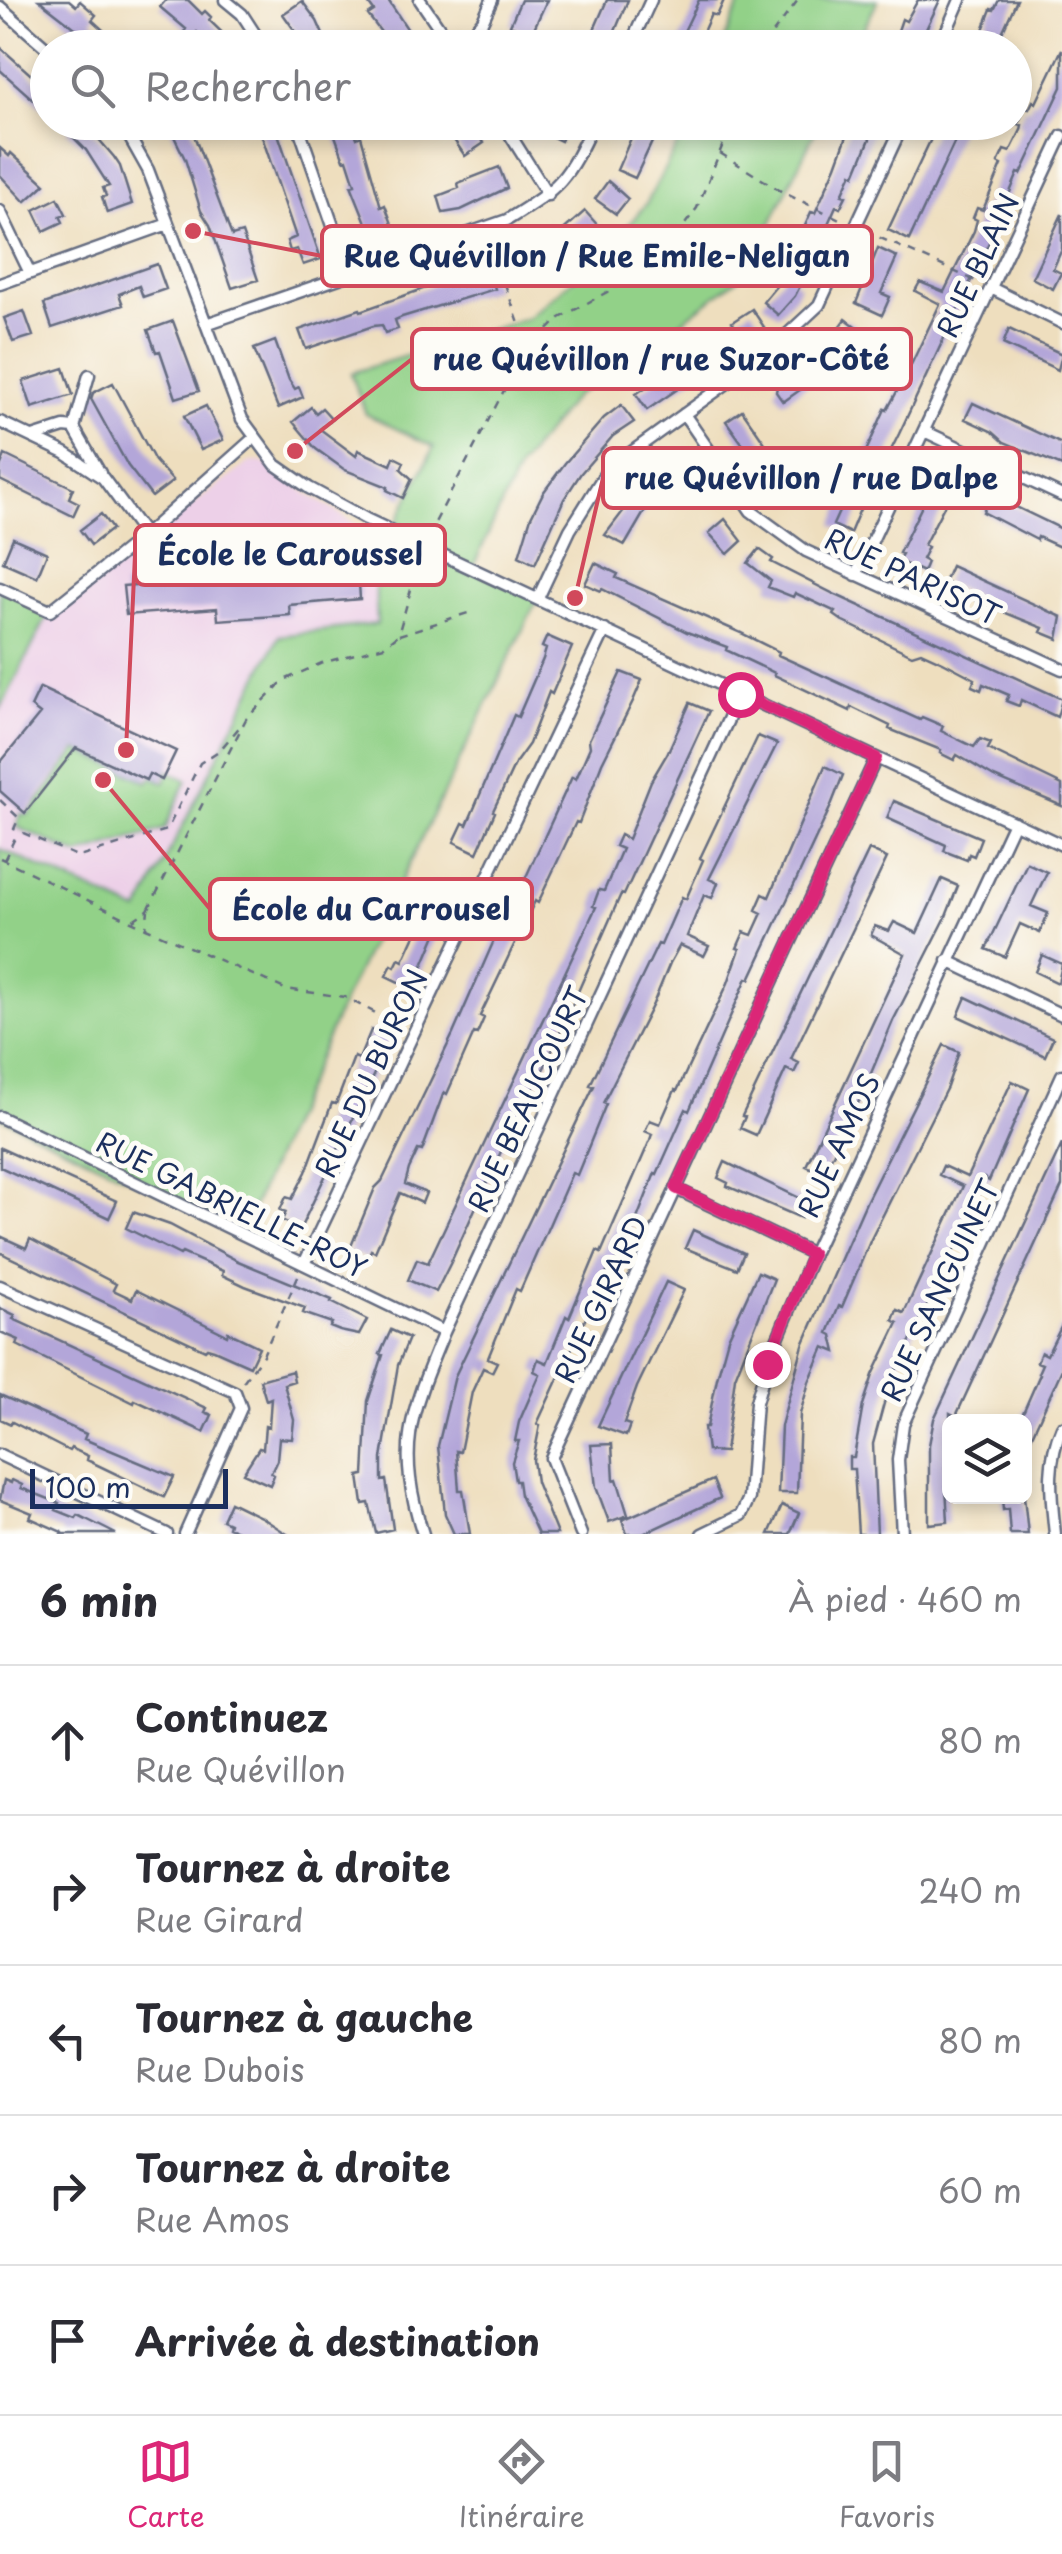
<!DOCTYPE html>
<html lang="fr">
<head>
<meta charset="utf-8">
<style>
	:root { --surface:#fff; --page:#f7f7f7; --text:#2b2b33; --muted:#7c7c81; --line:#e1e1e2; --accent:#db2777 }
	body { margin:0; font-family:"Playpen Sans",sans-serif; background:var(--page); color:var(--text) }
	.controls { position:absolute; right:30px; bottom:30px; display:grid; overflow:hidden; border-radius:15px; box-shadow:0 5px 15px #0003 }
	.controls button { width:90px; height:90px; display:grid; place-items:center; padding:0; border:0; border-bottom:2px solid var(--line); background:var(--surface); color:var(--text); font:50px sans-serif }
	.scale { position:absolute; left:30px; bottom:25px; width:198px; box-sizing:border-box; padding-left:10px; border:5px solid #1b2f5e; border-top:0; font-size:28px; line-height:35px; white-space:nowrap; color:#1b2f5e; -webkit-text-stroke:8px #fdfcf7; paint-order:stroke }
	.stop { position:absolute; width:30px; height:30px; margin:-22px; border:8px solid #db2777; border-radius:50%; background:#fff }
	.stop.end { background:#db2777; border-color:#fff; box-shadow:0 2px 10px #0008 }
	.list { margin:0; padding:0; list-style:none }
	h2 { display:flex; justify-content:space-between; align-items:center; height:130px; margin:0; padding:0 40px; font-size:42px }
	h2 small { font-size:32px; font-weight:400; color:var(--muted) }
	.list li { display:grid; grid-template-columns:65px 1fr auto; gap:30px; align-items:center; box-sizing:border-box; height:150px; padding:0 40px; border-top:2px solid var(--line) }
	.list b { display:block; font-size:38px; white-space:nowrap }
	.list p { margin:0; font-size:32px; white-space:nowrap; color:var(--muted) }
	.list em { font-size:32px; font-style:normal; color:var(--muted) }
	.icon { flex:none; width:55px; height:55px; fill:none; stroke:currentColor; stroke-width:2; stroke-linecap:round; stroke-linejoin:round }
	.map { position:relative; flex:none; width:1062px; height:1534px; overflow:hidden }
	.search { position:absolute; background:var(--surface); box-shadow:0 5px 15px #0003; left:30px; right:30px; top:30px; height:110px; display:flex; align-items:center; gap:25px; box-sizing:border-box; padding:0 35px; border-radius:55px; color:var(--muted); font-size:38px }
	.sheet { height:880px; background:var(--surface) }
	nav { display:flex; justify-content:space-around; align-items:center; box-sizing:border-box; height:140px; border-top:2px solid var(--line); background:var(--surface); font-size:28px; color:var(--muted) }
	nav a { display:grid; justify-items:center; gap:5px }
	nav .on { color:var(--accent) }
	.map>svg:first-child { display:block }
</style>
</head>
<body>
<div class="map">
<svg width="1062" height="1534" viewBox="0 0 1062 1534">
	<rect width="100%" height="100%" fill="#fdfcf7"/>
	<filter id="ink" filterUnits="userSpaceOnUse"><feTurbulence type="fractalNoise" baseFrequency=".01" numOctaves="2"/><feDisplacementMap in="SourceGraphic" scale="20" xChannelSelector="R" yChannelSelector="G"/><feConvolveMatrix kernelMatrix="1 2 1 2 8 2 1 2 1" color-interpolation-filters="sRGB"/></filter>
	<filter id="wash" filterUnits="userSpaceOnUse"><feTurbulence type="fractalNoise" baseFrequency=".0048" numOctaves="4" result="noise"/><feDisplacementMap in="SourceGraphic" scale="40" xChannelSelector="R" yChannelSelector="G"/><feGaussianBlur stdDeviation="2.25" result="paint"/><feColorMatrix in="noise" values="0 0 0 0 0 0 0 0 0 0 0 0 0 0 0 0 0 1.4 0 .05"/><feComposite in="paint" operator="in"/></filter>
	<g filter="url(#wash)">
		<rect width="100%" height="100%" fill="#eedebe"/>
		<!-- built -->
		<path fill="#edd0e8" d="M250,462H262L273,467L308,494L386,543L389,572L375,573L377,624L279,636L139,912L0,849V710L50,611Z"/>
		<!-- green -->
		<path fill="#92d188" stroke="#568073" stroke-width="2.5" d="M742,0H878L855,47H721Z
			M689,123H819L748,271L632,359L576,395L519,467L473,567L538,598L345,997L242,1232L0,1117V849L139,912L279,636L377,624L375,573L389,572L386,543L434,447L366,414L351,373L528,318L607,250L646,204Z
			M0,588L50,611L0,710Z
			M77,750L148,782L152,777L165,782L168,771L187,780L165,829L78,855L17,827L20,814L28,815Z"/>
		<g id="blocks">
			<!-- building -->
			<path fill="#b3a6d9" d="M39,0H69L76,6L80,1L96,15L92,20L123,48H85L89,43L79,31Z
				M166,0H188L202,14L205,11L211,17L209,20L238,48H212L197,32L191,39L184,32L186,29L160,7Z
				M366,0H388L420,48H393L368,15L374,11Z
				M521,0H547L531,35L510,25Z
				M607,0H628L608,48H586Z
				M699,0H724L717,16L711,14L696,48H676Z
				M918,0H940L917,48H892L902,19L906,21Z
				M999,0H1017L995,48H976L991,9L994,10Z
				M302,1L317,21L329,48H307L283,14Z
				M0,47L48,90V113L0,70Z
				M1062,49V87L1021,174L1018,173L991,238L899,434L880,472L876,471L850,533L833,525L885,409L887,410L909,369L940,304L915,291L920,282L944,292L974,231L977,220L973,218L977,208L983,210L1002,165L998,163L1004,150L1010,152L1021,130L1022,125L1018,124L1025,108L1029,109L1033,101L1036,103Z
				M76,122H84L114,157L120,166L132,204L107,213L102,197L106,196L103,188L109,186L86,150L67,131Z
				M176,122H189L228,226L232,236L242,233L258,280L232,288L210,225L201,211L185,159L169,126Z
				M257,122H274L321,259L303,265L297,249L290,251L287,241L296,237Z
				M330,122H351L357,138L361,136L381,207L385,205L395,232L373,240L351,185L355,184L347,159L344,160Z
				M544,122H570L561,141L540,131Z
				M638,122L660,125L635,178L617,170Z
				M852,122H877L855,175L852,173L842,195L846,196L840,208L836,206L803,280L797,277L794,281L800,286L795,296L778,315L763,302L782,279L811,212L815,213L836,166Z
				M939,122H964L909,240L888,230Z
				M471,124L484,143L465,156L452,137Z
				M0,148L9,156L11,153L45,184L25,202L0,175Z
				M499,167L507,188L461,210L443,213L438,196L459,188L458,183Z
				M608,181L628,199L616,214L595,199Z
				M58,198L66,214L60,216L63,222L44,231L34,210Z
				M585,211L600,228L592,235L595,237L587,244L582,239L547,262L513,276L505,258L532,247L557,231L559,234Z
				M1062,214V249L1053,269L1061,273L1053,289L1032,278Z
				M878,248L897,257L881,293L890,297L882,315L856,303Z
				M157,264L166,289L143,297L139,286L119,294L123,305L52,328L44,304Z
				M488,266L495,289L402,317L395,320L398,329L385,333L382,325L373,326L306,349L299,330L360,309L361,311Z
				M752,309L764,327L746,343L732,322Z
				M24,311L33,336L13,342L4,318Z
				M846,319L862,331L853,342L858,346L849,358L846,356L818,383L814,380L783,402L776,392L778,381L787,374L795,375L822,351Z
				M173,321L199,391L176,398L160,351L156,352L148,330Z
				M1009,329L1062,354L1058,370L1003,344Z
				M718,337L729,354L647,410L636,394Z
				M275,341L289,380L295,389L299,387L303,397L278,408L254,349Z
				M64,368L73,395L32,408L23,381Z
				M113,383L155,461L173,481L152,497L128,466L91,399L93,393Z
				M973,403L1062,444V466L1004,442L993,432L965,419Z
				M621,405L634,422L613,436L581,473L564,499L535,564L519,556L531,517L543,493L565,463L604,418Z
				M206,406L223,440L201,450L184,416Z
				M311,407L316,413L322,408L332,419L320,429L356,456L358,450L391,465L394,457L404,462L401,469L412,479L403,498L387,490L388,487L345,470L316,449L293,422Z
				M742,410L776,459L805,490L790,504L771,483L726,421Z
				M5,455L73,488L69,498L79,503L73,516L0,480V467Z
				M940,469L959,477L924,545L928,547L922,559L927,562L923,572L898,561L902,554L899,553Z
				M650,476L665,488L646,509L625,545L605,535Z
				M991,495L1062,529V548L1038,537L1037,540L983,512Z
				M101,514L112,529L91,545L80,530Z
				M725,519L742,541L728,554L709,533Z
				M13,538L47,553L37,577L3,562Z
				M759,549L773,559L771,562L836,595L1062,699L1057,717L1021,700L1019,706L1006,701L1009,695L983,684L981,690L972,686L975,679L943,662L921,652L912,655L844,622L834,615L836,612L795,593L793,597L768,587L771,581L748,563Z
				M595,563L618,574L616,578L741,633L779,652L778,655L920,720L922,717L943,726L941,731L974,747L980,739L991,743L988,749L1062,785V806L994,777L957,755L954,760L940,753L941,750L889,729L890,726L851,707L850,711L774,675L775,673L726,650L727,647L687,632L602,589L601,591L585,584Z
				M951,566L1062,617L1058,639L1041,632L1043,628L976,601L978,598L944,582Z
				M358,568L360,599L289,605L290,615L218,620L217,608L126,615L123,586Z
				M547,636L572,647L552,694L549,692L529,744L516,762L493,811L495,812L477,853L454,842L463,823L467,825L514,715L518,717L543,659L546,649L542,647Z
				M621,672L642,680L633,701L602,763L579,823L576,822L538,903L535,901L480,1016L484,1018L477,1034L474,1033L447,1094L444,1092L422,1151L418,1150L409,1169L405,1184L426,1193L422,1203L400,1193L375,1252L371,1250L367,1259L349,1251L375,1188L382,1181L453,1034L517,888L520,890L572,777L576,779L590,747L589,740Z
				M40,688L176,751L162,780L149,774L146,780L76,748L25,813L0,791V763L40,714L31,707Z
				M690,703L709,711L624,895L621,894L547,1062L503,1147L451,1262L436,1292L408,1280L417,1259L428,1263L596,907L593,906L599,890L604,891L622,849L615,846L620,835L628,839L651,781L667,754Z
				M758,736L777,744L709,879L718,883L712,898L704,895L687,936L709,946L704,956L680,945L670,963L653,1004L603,1103L606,1104L577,1175L572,1173L520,1291L516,1289L488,1358L497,1362L492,1372L483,1368L472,1392L460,1452L456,1451L459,1490H463L470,1534H454L445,1514L438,1446L455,1376L594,1086L590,1085L658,944L661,945L682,897L686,899L703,860L700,858Z
				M825,766L843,775L830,808L750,979L747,978L689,1111L686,1109L657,1174L655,1173L635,1224L632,1223L611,1272L608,1270L537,1424L540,1425L533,1460L536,1482L557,1534H538L520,1495L518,1481H515L512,1462L519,1441H515L519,1422L540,1374L534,1371L538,1359L547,1363L566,1316L569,1318L597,1251L601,1253L650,1140L652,1134L645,1131L650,1120L660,1124L675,1090L677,1091L728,983L740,949L737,948L744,932L752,935L762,913L756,910L763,894L769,897Z
				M894,801L981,838L974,856L969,854L967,860L944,851L946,845L887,818Z
				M869,850L887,858L791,1059L799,1063L794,1073L786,1069L756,1135L740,1128L745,1117L742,1116Z
				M1027,863L1047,872L1031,906L1048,913L1040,933L1020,924L1005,957L986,949Z
				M942,879L958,886L945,919L893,1021L861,1097L823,1174L806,1166L905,954L871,935L875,926L889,931L894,922L917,933Z
				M434,882L458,894L453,906L449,904L413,989L386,976L392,965L395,967L399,959L403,961L427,909L426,901Z
				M1042,955L1062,964L1058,983L1035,972Z
				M966,997L1053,1038L1045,1056L958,1016Z
				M371,1030L391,1038L300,1229L282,1220L286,1212L280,1210L286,1197L292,1199L306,1172L332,1103L336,1104L354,1057L359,1059Z
				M944,1045L959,1052L947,1087L871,1239L842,1307L839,1306L828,1333L832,1335L836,1352L824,1347L809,1382L800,1414L797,1493H778L781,1426L803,1345L867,1200Z
				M1012,1081L1029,1089L989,1181L984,1178L967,1223L889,1385L873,1444L877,1534H858L854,1469H849V1457H854L863,1405L873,1375L898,1323L893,1320L897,1310L904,1313L963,1186L939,1175L943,1166L967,1177Z
				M1062,1144V1186L956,1416L950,1413V1444L945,1467L948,1522L929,1524V1445L934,1419Z
				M0,1148L117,1201L109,1218L0,1167Z
				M725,1162L808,1202L801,1218L727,1186L728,1183L718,1178Z
				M133,1212L170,1225L238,1261L332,1300L331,1302L367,1320L359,1335L340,1331L330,1327L332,1323L303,1313L305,1308L245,1286L222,1275L223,1271L182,1253L180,1255L126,1228Z
				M693,1230L744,1253L737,1269L685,1248Z
				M0,1236L26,1248L30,1239L116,1284L113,1290L132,1299L136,1290L227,1335L228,1332L259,1347L250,1366L214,1350L207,1348L205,1350L9,1257L0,1252Z
				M758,1272L774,1279L735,1377L725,1452L707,1451L704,1427H707L717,1378L728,1338Z
				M666,1282L684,1290L637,1387L624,1423L630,1425L626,1436L598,1426Z
				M0,1308L15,1315L13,1319L207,1408L205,1412L212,1415L204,1432L135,1400L134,1403L17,1345L19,1340L0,1332Z
				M1062,1325V1369L1024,1453V1422H1019L1040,1374L1038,1373L1042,1364L1037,1362L1041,1352L1047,1355Z
				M391,1330L409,1338L398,1365L382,1458V1481L386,1480L393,1529L376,1533L369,1503L363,1504L359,1476L364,1475L368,1401L383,1355L380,1354Z
				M292,1371L294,1381L284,1384L294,1420L292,1439L279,1438L277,1460L271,1473L274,1475L270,1485L243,1473L259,1448L263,1449L265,1426L269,1427L271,1398L266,1400L260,1380Z
				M0,1395L86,1434L84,1439L174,1477L164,1497L87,1460L88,1456L71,1448L69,1451L12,1422L11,1424L0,1419Z
				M612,1444L614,1480L617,1479L628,1515L609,1522L596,1487L591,1445Z
				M4,1480L11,1483L12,1480L22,1485L21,1488L59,1503L56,1510L76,1518L78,1515L116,1534H61L62,1532L30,1518L32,1513L0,1500Z
				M713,1480L720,1498L643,1534H627L622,1520Z
				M1024,1496L1028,1534H1010L1008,1509L1003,1510L1002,1498Z
				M230,1502L261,1517L287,1534H244L228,1527L229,1523L222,1520Z
				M782,1505L799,1513L790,1534H769Z"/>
		</g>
	</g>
	<g filter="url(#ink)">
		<use href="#blocks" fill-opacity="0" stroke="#656c80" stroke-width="2.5"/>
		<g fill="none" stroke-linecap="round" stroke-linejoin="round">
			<!-- minor casing -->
			<g stroke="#656c80" stroke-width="15">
				<path id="minor" d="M225,0L242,14L264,48
					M420,0L453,48
					M0,7L48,49
					M460,48L483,20L492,0
					M629,48L651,0
					M939,48L960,0
					M121,122L148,170L242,419L276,465L309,488L366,519L1062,845
					M297,122L350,275
					M502,122L548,195
					M0,211L29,271
					M0,284L168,224
					M991,288L1062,323
					M206,324L507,220C561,187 567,180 594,122
					M684,414L751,511L806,551L1062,669
					M0,422L65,453L103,478L145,535
					M74,428L89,375
					M924,431L1062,496
					M33,437L64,427L74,428L100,473
					M856,575L1062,136
					M0,588L50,611L145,535L255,437
					M538,598L570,530L608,469L762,358L819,305L904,122
					M948,961L1062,1015
					M0,1117L444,1332
					M676,1189L813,1254
					M304,1264L605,630
					M0,1286L235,1392L241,1408L185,1534
					M0,1455L167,1534
					M423,1534C395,1447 411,1412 444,1332L740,694
					M581,1534L551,1458L876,758
					M702,1534L741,1515L749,1498L756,1402L767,1364L813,1254L1014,822
					M902,1534L898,1460L903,1424L1062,1075
					M1055,1534C1051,1495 1046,1463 1062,1427"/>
			</g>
			<!-- path -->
			<path stroke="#656c80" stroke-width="2.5" stroke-dasharray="8 8" stroke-linecap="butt" d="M766,48L773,33L798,0
				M720,153L784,193L844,221
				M865,231L980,283
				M489,239L528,349
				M428,536L523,354L560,318L627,281L663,254L697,208L732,122
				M399,635L468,613
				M0,800L19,818L14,829L79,857L167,830L200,763L220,750L242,724
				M0,858L146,928L285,989L345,997L402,1027
				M4,860L18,832
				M148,910L246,719L284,680L322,663L384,646L398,635L420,558
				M133,920L148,910L146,928
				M243,1382L263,1355L299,1274"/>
			<!-- minor -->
			<use href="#minor" stroke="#fff" stroke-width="10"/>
		</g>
	</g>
	<g fill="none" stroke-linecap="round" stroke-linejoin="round" filter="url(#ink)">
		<!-- route -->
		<path stroke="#db2777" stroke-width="12" d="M740,694L876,758L676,1188L812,1254L767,1364"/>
	</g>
	<g text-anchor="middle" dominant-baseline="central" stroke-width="10" stroke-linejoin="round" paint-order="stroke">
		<!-- street labels -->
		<g font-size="28" fill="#1b2f5e" stroke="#fdfcf7">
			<text transform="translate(977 265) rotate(-65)">RUE BLAIN</text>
			<text transform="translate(913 576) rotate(25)">RUE PARISOT</text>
			<text transform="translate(370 1073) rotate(-65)">RUE DU BURON</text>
			<text transform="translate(527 1099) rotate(-65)">RUE BEAUCOURT</text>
			<text transform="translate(838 1145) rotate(-65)">RUE AMOS</text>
			<text transform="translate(232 1204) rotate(26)">RUE GABRIELLE-ROY</text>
			<text transform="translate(939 1290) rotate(-65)">RUE SANGUINET</text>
			<text transform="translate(600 1299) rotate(-65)">RUE GIRARD</text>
		</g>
	</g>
	<!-- callouts -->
	<path fill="none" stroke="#d1495b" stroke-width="4" d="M193 231L322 256M295 451L412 359M575 598L603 478M126 750L135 555M103 780L210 909"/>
	<g fill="#d1495b" stroke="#fdfcf7" stroke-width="4">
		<circle cx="193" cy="231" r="10"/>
		<circle cx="295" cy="451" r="10"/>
		<circle cx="575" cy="598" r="10"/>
		<circle cx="126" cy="750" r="10"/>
		<circle cx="103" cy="780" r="10"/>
	</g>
	<g fill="#fdfcf7" stroke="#d1495b" stroke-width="4">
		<rect x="322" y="226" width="550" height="60" rx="10"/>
		<rect x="412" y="329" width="499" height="60" rx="10"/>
		<rect x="603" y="448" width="417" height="60" rx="10"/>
		<rect x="135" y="525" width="310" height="60" rx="10"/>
		<rect x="210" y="879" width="322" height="60" rx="10"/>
	</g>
	<g font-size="30" text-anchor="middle" font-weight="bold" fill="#1b2f5e">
		<text x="597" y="267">Rue Quévillon / Rue Emile-Neligan</text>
		<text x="661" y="370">rue Quévillon / rue Suzor-Côté</text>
		<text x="811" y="489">rue Quévillon / rue Dalpe</text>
		<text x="290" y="565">École le Caroussel</text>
		<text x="371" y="920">École du Carrousel</text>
	</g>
</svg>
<div class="controls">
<button><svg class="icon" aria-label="layers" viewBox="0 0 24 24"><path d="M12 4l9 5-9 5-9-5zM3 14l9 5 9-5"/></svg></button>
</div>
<div class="scale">100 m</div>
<div class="stop" style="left:740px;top:694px"></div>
<div class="stop end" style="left:767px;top:1364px"></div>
<div class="search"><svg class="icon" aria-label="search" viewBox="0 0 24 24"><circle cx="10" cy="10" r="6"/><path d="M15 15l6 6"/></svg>Rechercher</div>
</div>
<section class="sheet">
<h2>6 min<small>À pied · 460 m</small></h2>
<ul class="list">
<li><svg class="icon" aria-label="ahead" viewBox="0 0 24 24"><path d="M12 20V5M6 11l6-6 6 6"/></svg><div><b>Continuez</b><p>Rue Quévillon</p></div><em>80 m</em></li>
<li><svg class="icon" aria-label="right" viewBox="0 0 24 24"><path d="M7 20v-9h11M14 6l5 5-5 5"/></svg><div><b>Tournez à droite</b><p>Rue Girard</p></div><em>240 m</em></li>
<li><svg class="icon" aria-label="left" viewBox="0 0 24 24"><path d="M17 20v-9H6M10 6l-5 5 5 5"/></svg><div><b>Tournez à gauche</b><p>Rue Dubois</p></div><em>80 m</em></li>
<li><svg class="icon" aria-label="right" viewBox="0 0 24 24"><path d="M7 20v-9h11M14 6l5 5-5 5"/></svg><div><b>Tournez à droite</b><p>Rue Amos</p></div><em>60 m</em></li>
<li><svg class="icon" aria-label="arrive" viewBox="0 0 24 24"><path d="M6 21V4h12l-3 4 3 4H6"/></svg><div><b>Arrivée à destination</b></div></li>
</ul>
</section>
<nav>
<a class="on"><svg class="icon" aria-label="map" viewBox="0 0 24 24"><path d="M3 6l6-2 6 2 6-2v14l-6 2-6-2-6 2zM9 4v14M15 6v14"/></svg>Carte</a>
<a><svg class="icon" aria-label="directions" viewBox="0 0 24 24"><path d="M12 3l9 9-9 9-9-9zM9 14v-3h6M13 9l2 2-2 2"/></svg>Itinéraire</a>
<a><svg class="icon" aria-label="saved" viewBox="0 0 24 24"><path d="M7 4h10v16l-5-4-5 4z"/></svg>Favoris</a>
</nav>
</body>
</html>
